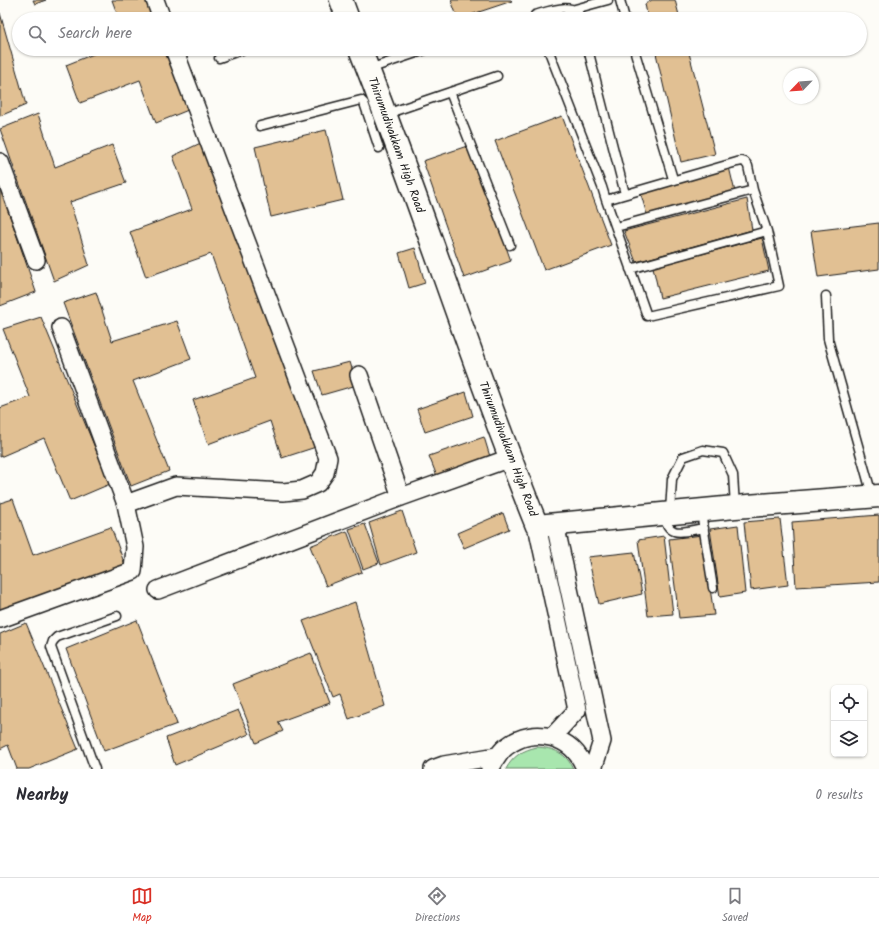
<!DOCTYPE html>
<html lang="en">
<head>
<meta charset="utf-8">
<style>
	:root { --surface:#fff; --page:#f2f2f3; --text:#2b2b33; --muted:#7c7c81; --line:#e1e1e2; --accent:#d93025 }
	body { margin:0; font-family:Kalam,sans-serif; background:var(--page); color:var(--text) }
	.controls { position:absolute; right:12px; bottom:12px; display:grid; overflow:hidden; border-radius:6px; box-shadow:0 1px 3px #0004 }
	.controls button { width:36px; height:36px; display:grid; place-items:center; padding:0; border:0; border-bottom:1px solid var(--line); background:var(--surface); color:var(--text); font:20px sans-serif }
	.compass { position:absolute; left:783px; top:68px; width:36px; height:36px; border-radius:50%; background:var(--surface); box-shadow:0 1px 3px #0004; rotate:245deg }
	.list { margin:0; padding:0; list-style:none }
	h2 { display:flex; justify-content:space-between; align-items:center; height:52px; margin:0; padding:0 16px; font-size:17px }
	h2 small { font-size:13px; font-weight:400; color:var(--muted) }
	.icon { flex:none; width:22px; height:22px; fill:none; stroke:currentColor; stroke-width:2; stroke-linecap:round; stroke-linejoin:round }
	.map { position:relative; flex:none; width:879px; height:769px; overflow:hidden }
	.search { position:absolute; background:var(--surface); box-shadow:0 1px 3px #0004; left:12px; right:12px; top:12px; height:44px; display:flex; align-items:center; gap:10px; box-sizing:border-box; padding:0 14px; border-radius:22px; color:var(--muted); font-size:15px }
	.sheet { height:108px; background:var(--surface) }
	nav { display:flex; justify-content:space-around; align-items:center; box-sizing:border-box; height:56px; border-top:1px solid var(--line); background:var(--surface); font-size:11px; color:var(--muted) }
	nav a { display:grid; justify-items:center; gap:2px }
	nav .on { color:var(--accent) }
	.map>svg:first-child { display:block }
</style>
</head>
<body>
<div class="map">
<svg width="879" height="769" viewBox="0 0 879 769">
	<rect width="100%" height="100%" fill="#fdfcf7"/>
	<filter id="ink" filterUnits="userSpaceOnUse"><feTurbulence type="fractalNoise" baseFrequency=".025" numOctaves="2"/><feDisplacementMap in="SourceGraphic" scale="8" xChannelSelector="R" yChannelSelector="G"/><feConvolveMatrix kernelMatrix="1 2 1 2 8 2 1 2 1" color-interpolation-filters="sRGB"/></filter>
	<g filter="url(#ink)">
		<!-- green -->
		<path fill="#a8e6ae" stroke="#628165" d="M537,747C553,748 567,753 573,769H506C513,756 523,750 537,747Z"/>
		<!-- building -->
		<path fill="#e1c093" stroke="#1c1c1c" d="M33,0H46L35,4Z
			M112,0H152L159,19H119Z
			M451,0H511L512,1L458,19Z
			M652,0H675L680,19H648L645,4Z
			M0,13L26,105L0,116Z
			M106,49H171L193,108L156,123L140,80L80,103L66,65Z
			M655,49H688L715,154L681,162Z
			M38,114L55,167L112,145L126,183L70,202L89,265L54,281L0,129Z
			M562,116L611,245L544,270L495,141Z
			M326,130L343,200L271,217L255,147Z
			M207,140L319,446L282,458L270,421L208,444L193,400L255,378L211,254L146,277L130,232L192,209L173,156Z
			M470,145L511,261L464,278L423,161Z
			M729,167L735,192L647,215L640,191Z
			M0,187L36,292L0,306Z
			M747,199L752,230L636,262L624,231Z
			M879,223V269L818,277L811,231Z
			M762,238L769,271L660,298L653,267Z
			M415,248L425,283L409,288L399,253Z
			M96,292L112,341L177,321L191,359L133,381L169,471L131,486L63,303Z
			M41,317L110,484L70,501L44,438L0,457V408L30,397L3,329Z
			M350,362L357,385L322,395L314,371Z
			M466,392L473,416L425,432L417,409Z
			M484,437L491,460L438,479L429,456Z
			M13,499L33,555L111,527L125,565L0,610V503Z
			M402,511L416,552L381,565L369,523Z
			M503,513L509,529L464,548L457,533Z
			M879,515V582L796,587L792,522Z
			M780,519L788,585L751,590L744,522Z
			M365,524L379,563L363,569L349,529Z
			M738,525L745,593L720,597L710,529Z
			M347,531L362,572L326,586L310,546Z
			M702,535L714,615L679,618L669,539Z
			M664,536L673,614L648,616L638,540Z
			M634,552L642,594L599,604L588,557Z
			M355,602L385,706L349,719L340,694L333,697L303,621Z
			M137,620L177,724L104,751L66,649Z
			M26,623L78,749L29,769H17L8,745L0,749V634Z
			M311,653L330,703L278,722L283,731L256,743L233,684Z
			M238,710L249,734L175,765L166,738Z"/>
		<g fill="none" stroke-linecap="round" stroke-linejoin="round">
			<!-- lane casing -->
			<g stroke="#1c1c1c" stroke-width="11">
				<path id="lane" d="M620,0L625,19
					M575,9L608,0
					M329,19L346,13
					M537,19L535,15C549,11 576,0 581,19
					M548,49L602,187L606,200L647,316L779,286L767,231L753,190L748,166L745,162L742,161L737,162L606,200
					M588,49L625,194
					M634,49L673,179
					M219,58L244,49
					M369,69L428,49
					M450,92L510,245
					M386,114L497,76
					M260,126L361,100L364,103L379,148
					M616,227L753,190
					M630,269L767,231
					M826,296L828,339L872,495
					M670,512L672,479L683,457L703,450L723,453L733,475L735,506
					M701,512L713,588
					M663,514C669,540 684,531 704,528
					M95,769L51,647L53,641L57,637L117,616"/>
			</g>
			<!-- street casing -->
			<g stroke="#1c1c1c" stroke-width="20">
				<path id="street" d="M155,0L162,19
					M0,162L36,260
					M61,328L126,504
					M359,375L401,497
					M555,524L602,741L593,769
					M537,526L577,710L552,737
					M158,590L401,497L510,458
					M0,619L133,571L135,547L126,504L176,486L283,492L302,490L318,483L325,473L328,458L174,49
					M433,769L444,765L497,756
					M490,769C495,761 499,752 506,747C534,725 574,736 585,769"/>
			</g>
			<!-- secondary casing -->
			<g stroke="#1c1c1c" stroke-width="25">
				<path id="secondary" d="M341,0L348,19
					M360,49C423,207 473,369 537,526L735,507L879,496"/>
			</g>
			<!-- lane -->
			<use href="#lane" stroke="#fdfcf7" stroke-width="8"/>
			<!-- street -->
			<use href="#street" stroke="#fdfcf7" stroke-width="17"/>
			<!-- secondary -->
			<use href="#secondary" stroke="#fdfcf7" stroke-width="22"/>
		</g>
	</g>
	<g text-anchor="middle" dominant-baseline="central" stroke-width="3" stroke-linejoin="round" paint-order="stroke">
		<!-- street labels -->
		<g font-size="12" fill="#1c1c1c" stroke="#fdfcf7">
			<text transform="translate(396 145) rotate(70)">Thirumudivakkam High Road</text>
			<text transform="translate(508 449) rotate(69)">Thirumudivakkam High Road</text>
		</g>
	</g>
</svg>
<div class="controls">
<button><svg class="icon" aria-label="locate" viewBox="0 0 24 24"><circle cx="12" cy="12" r="6"/><path d="M12 2v4M12 18v4M2 12h4M18 12h4"/></svg></button>
<button><svg class="icon" aria-label="layers" viewBox="0 0 24 24"><path d="M12 4l9 5-9 5-9-5zM3 14l9 5 9-5"/></svg></button>
</div>
<svg class="compass" viewBox="-18 -18 36 36"><path d="M0-13l5 13h-10z" fill="#e53935"/><path d="M0 13l5-13h-10z" fill="#7c7c81"/></svg>
<div class="search"><svg class="icon" aria-label="search" viewBox="0 0 24 24"><circle cx="10" cy="10" r="6"/><path d="M15 15l6 6"/></svg>Search here</div>
</div>
<section class="sheet">
<h2>Nearby<small>0 results</small></h2>
<ul class="list">
</ul>
</section>
<nav>
<a class="on"><svg class="icon" aria-label="map" viewBox="0 0 24 24"><path d="M3 6l6-2 6 2 6-2v14l-6 2-6-2-6 2zM9 4v14M15 6v14"/></svg>Map</a>
<a><svg class="icon" aria-label="directions" viewBox="0 0 24 24"><path d="M12 3l9 9-9 9-9-9zM9 14v-3h6M13 9l2 2-2 2"/></svg>Directions</a>
<a><svg class="icon" aria-label="saved" viewBox="0 0 24 24"><path d="M7 4h10v16l-5-4-5 4z"/></svg>Saved</a>
</nav>
</body>
</html>
